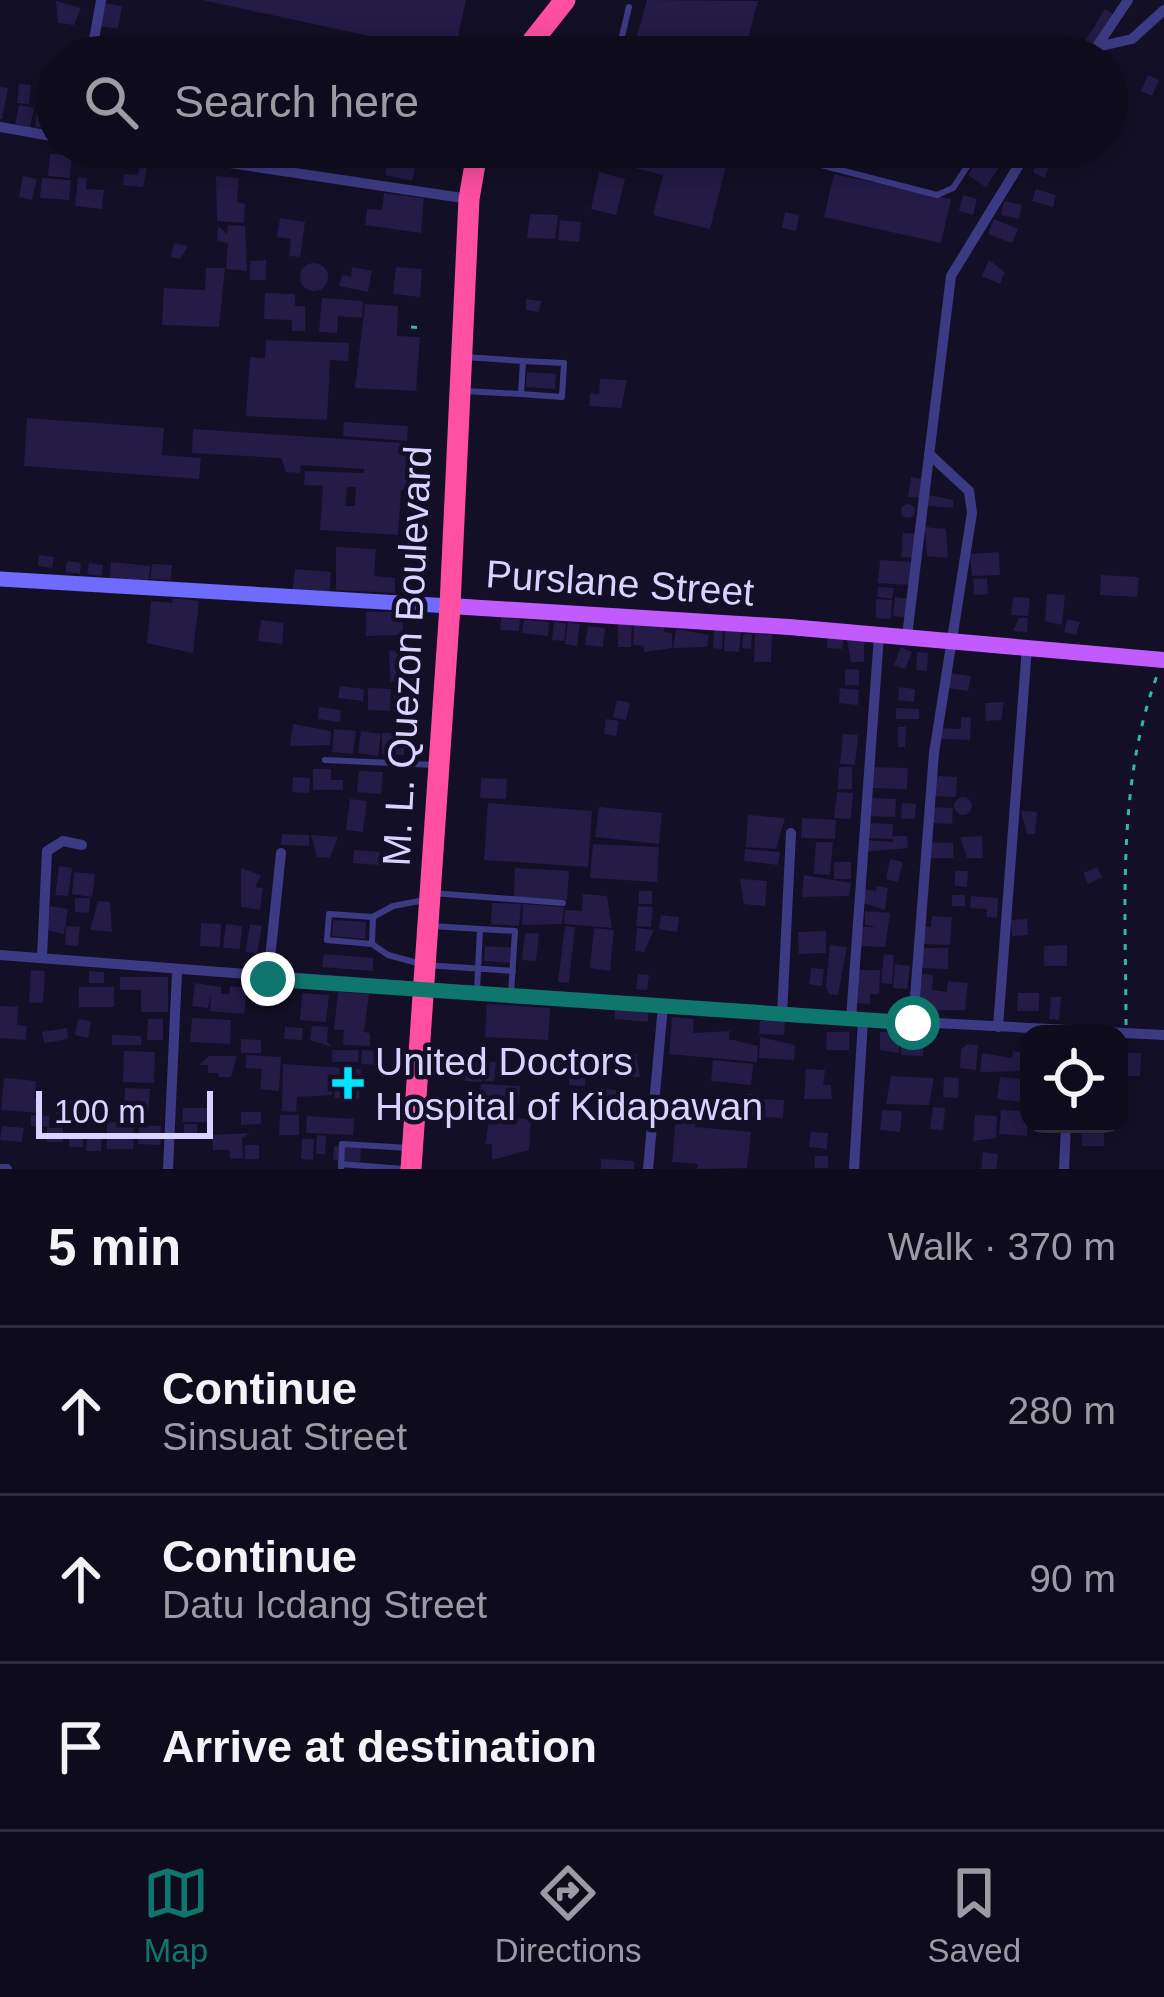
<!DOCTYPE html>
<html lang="en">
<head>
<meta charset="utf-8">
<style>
	:root { --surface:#0e0b1c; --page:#1c1929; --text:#f1f3f6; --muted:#9b9ba3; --line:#2e2b3b; --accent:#0f766e }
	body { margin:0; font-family:Helvetica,sans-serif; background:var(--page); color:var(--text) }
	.controls { position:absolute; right:36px; bottom:36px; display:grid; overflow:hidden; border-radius:24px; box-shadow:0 6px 30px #0003 }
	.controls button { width:108px; height:108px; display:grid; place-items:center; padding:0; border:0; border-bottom:3px solid var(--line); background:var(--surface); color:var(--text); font:60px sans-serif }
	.scale { position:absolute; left:36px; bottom:30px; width:177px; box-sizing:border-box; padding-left:12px; border:6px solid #d9d4ff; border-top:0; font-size:33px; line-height:42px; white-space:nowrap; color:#d9d4ff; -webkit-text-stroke:9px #130f26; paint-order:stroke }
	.stop { position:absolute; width:36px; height:36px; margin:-27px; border:9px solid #0f766e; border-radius:50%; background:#fff }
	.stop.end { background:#0f766e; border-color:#fff; box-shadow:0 3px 12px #0008 }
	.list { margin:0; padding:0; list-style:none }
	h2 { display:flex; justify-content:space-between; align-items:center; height:156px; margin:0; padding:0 48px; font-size:51px }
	h2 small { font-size:39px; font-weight:400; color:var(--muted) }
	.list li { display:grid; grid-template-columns:78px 1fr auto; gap:36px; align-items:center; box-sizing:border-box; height:168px; padding:0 48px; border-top:3px solid var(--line) }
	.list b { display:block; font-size:45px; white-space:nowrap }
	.list p { margin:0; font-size:39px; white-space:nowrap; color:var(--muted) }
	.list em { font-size:39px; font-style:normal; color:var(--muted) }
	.icon { flex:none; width:66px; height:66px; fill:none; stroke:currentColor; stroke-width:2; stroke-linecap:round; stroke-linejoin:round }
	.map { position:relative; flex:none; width:1164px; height:1169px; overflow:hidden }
	.search { position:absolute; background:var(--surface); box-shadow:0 6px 30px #0003; left:36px; right:36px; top:36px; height:132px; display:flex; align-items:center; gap:30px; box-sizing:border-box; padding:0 42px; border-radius:66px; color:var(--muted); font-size:45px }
	.sheet { height:660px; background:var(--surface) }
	nav { display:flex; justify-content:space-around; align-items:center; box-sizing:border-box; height:168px; border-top:3px solid var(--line); background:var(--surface); font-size:33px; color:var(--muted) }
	nav a { display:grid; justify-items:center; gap:6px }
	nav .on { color:var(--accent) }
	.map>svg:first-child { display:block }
</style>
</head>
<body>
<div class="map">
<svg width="1164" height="1169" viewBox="0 0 1164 1169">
	<rect width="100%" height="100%" fill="#130f26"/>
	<!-- building -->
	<path fill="#241b47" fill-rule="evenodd" d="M202,0H466L454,54Z
		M647,0L758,1L743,57H674L634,47Z
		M56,1L81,8L74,25L58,23Z
		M103,3L122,6L118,29L100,26Z
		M1105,9L1114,15L1088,57H1075Z
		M417,49L449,55V57H413Z
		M1148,75L1159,80L1152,96L1141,91Z
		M42,81L57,83V103L39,100Z
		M19,84L31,85L29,104L17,103Z
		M0,87L8,88L2,119H0Z
		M19,105L34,108L30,127L15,124Z
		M37,110L57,112L56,129L35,127Z
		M338,147H351L348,160L335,157Z
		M382,147L419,149L412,181L385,175L387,165L378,163Z
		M597,147H700L729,154L710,229L653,215L663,175L594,158Z
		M986,147H1012L986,187L968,175Z
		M50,154L72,155L70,178L48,176Z
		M1037,162L1049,168L1044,178L1033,172Z
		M140,165L147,167L143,187L123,185L124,174L138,175Z
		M599,172L625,179L616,215L591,209Z
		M834,174L951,199L941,243L824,217Z
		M23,176L37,179L32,200L19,197Z
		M216,176L239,178L237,202L245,204L244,223L217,221Z
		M78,177L87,178L86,189L104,190L102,209L75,206Z
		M42,178L71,180L69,200L40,198Z
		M1036,189L1056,195L1053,207L1032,201Z
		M384,193L424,198L421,233L365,225L367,209L382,210Z
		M963,195L977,199L973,215L959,211Z
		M1004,201L1022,205L1019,219L1001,215Z
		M785,212L799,215L796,231L782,228Z
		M530,214L558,215L555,239L527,238Z
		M280,218L305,222L300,257L289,256L291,239L277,237Z
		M994,219L1018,229L1012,243L988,234Z
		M560,220L581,222L579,242L558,240Z
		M228,225L245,226L247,271L226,269L228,243L217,241L218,226L227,234Z
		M174,243L188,246L180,259L171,257Z
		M266,260V280H250V261Z
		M989,260L1005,272L1000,284L982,276Z
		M300 277a14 14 0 1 1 28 0a14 14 0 1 1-28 0Z
		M352,267L372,271L368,292L339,286L342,275L351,277Z
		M396,267L422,269L420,297L393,294Z
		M206,268H225L219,327L162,325L164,288L205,290Z
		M265,293L295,294V306H305V331H292V320L264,319Z
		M322,298L363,301L362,318L338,316L337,333L319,332Z
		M526,299L541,301L539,312L526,310Z
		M365,304L398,306L397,336L420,337L416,391L355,388Z
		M266,340L349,343L348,361L330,360L327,420L246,416L250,357L265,358Z
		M527,372L556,374L555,389L526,387Z
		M600,379L627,380L621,408L589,406L590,393L599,394Z
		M27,418L164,428L162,455L201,458L199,479L24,466Z
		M344,422L408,426L407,441L343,436Z
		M193,429L416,444L413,490H401L398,535L320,530L323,486L304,485L305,471L363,473L364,469L301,465L300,473L286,472L281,458L192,453ZM347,487H356L355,506H345Z
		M911,477L925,479L923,498L908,497Z
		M929,495L953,500V508L928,506Z
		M901 511a7 7 0 1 1 14 0a7 7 0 1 1-14 0Z
		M925,527L946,529L948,558L927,556Z
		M903,533L916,534L914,558L901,557Z
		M336,547L376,549L374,576L395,578V593L336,590Z
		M999,552L1000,575L972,576L970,554Z
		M39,555L54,557L52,568L38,566Z
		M880,560L912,562L910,585L878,583Z
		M67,561L81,563L80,574L65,572Z
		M111,562L150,566L148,585L109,581Z
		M89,563L103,565L102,576L87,574Z
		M152,564L172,565L171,580L150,579Z
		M295,569L331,572L329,597L292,593Z
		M1101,575L1139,577L1137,597L1100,595Z
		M987,578L988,594L974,595L973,579Z
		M878,587L894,588L892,599L877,597Z
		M1047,594L1065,595L1062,625L1045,621Z
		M895,597L910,599L908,618L893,616Z
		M1013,597L1030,598L1028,616L1011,615Z
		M173,598L199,601L193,653L147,643L151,601L172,603Z
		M876,599L892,600L891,619L876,618Z
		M366,612H403V635L366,636Z
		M501,618L520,619L519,631L500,630Z
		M1019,618H1028L1027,632L1013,631Z
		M1067,619L1080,622L1076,635L1064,632Z
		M261,620L284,623L282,644L258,641Z
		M524,620L549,622L548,636L522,633Z
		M554,622L566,623L564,641L552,640Z
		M568,622L580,624L577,646L565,644Z
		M618,624H632L631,647H618Z
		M634,625L664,627V632L672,633V648L644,652V646L633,645Z
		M588,626L605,628L603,647L585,645Z
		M676,629L709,635L707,647L673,648Z
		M714,630H723L722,649L713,648Z
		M725,631L741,632L739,652L724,651Z
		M828,633L844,634L842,649L827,648Z
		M743,634H752L751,649L742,648Z
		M755,634L772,635L771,662H754Z
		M846,634L864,635V662H851Z
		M901,647L912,652L905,669L894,665Z
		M401,650V666H417V681H390L389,651Z
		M917,652L928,653L927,671L916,670Z
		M845,669L859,670V685H845Z
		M949,673L971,676L968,691L947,688Z
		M340,686L364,689L363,701L338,698Z
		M899,687L915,689L914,702L898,700Z
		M368,688L391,689L390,711L368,710Z
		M840,688L859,690L858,705L839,703Z
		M395,692L407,694L404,709L392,707Z
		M617,700L630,703L626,720L613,717Z
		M1004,702L1001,720L986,721L985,703Z
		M319,707L341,710L340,722L318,719Z
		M896,708L919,709V719H896Z
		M961,717L971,718L970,740L941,739L942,728L961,729Z
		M606,719L619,721L616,736L604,734Z
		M293,724L331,731L330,745L290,746Z
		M898,727H906L905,747H898Z
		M334,729L356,731L353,754L332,752Z
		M361,731L381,734L378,756L358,753Z
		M382,733H404V755H382Z
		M843,734L858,735L855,765L840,764Z
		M839,767H852V789H838Z
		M870,767L908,768L907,789L869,788Z
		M313,769H331V780H343V790H313Z
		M359,771L383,772L381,794L357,792Z
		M939,776L957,777L956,797L931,796L932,781Z
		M293,777L310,778L309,793L292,792Z
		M481,778L507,779L506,799L480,798Z
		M837,792L853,793L851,819L834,818Z
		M954 806a9 9 0 1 1 18 0a9 9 0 1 1-18 0Z
		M870,798L896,799L895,817L869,816Z
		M350,799L367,801L363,832L346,830Z
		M488,803L592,811L588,867L484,860Z
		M902,803L916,804L915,819L901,818Z
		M599,807L662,813L659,844L595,837Z
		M932,807L953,808L952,824L931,823Z
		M1021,811L1037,812L1035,834H1027Z
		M748,815L785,818L776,849L746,847Z
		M802,818L836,820L835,839L801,838Z
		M866,823L893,824L892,839L865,838Z
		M282,834L309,835V846L281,845Z
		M311,835L338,837L330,858L317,857Z
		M892,836H907L908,848L864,852V840L893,842Z
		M982,836L983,858H967L960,837Z
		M816,842H833L830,875L814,874Z
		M929,842L953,843V858H929Z
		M593,844L659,847L657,882L590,878Z
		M745,849L780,852L778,865L744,861Z
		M354,850L380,852L379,865L353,863Z
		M890,859L903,862L898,882L886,879Z
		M834,862H851V879H834Z
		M59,866L72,868L68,896L55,895Z
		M1097,867L1102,877L1088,884L1083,873Z
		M241,868L261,875L255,887L263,888L260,910L241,907Z
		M515,868L569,871L567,900L514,897Z
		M955,871H968L967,887L955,886Z
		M74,872L95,874L92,897L72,894Z
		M804,875L851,883L849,896L802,897Z
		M740,879L767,881L765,906L744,904Z
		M877,886L888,888L885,910L860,902L862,889L876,891Z
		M639,891H652V904H639Z
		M583,894L607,896L612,928L564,924L565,910L582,911Z
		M952,895H965V906H952Z
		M971,896L998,898L997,918L987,917V909L970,908Z
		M75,898H90L89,913L75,912Z
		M98,901L110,902L112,932L90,930Z
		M492,903L521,904L519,926L491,924Z
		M523,904L564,907L562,924L522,925Z
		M50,906L68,909L64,934L46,930Z
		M638,906L653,907L651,927L636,926Z
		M865,911L890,913L885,947L860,946L861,927H877L865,925Z
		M661,915L679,917L677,932L659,929Z
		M932,916L952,917L950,945L923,944L924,927H931Z
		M1027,919L1028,935L1012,936L1011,920Z
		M333,920L366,922L365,939L332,936Z
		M201,923L221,924L220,947L200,946Z
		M226,924L242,926L240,949L223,948Z
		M250,924L262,926L257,954L245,952Z
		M66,926L80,927L78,946L65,945Z
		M565,926L575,927L569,983L558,982Z
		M594,928L614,930L610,971L590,968Z
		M637,928L654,930L644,952L635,951Z
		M826,931V953L799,954L798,932Z
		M525,933L539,934L536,961L522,960Z
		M830,945L847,947L838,995L829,994L826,986Z
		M1067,945V966H1044V946Z
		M485,946L517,948L515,963L484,961Z
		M920,948H948V969L920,968Z
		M324,954L373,958V971L322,967Z
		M884,954L894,955L892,984L881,983Z
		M895,964L910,966L907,989L893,988Z
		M811,968L824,969L822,986L809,984Z
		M31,970L45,971L43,1003L29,1002Z
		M856,970H880L879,994H870V1004L854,1003Z
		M89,971L104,972V983H89Z
		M638,974L649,975L647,990L636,989Z
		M922,974L933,975L932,990L947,992L948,981L968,983L965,1010H918Z
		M120,977H168V1012H141V990H120Z
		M195,983L221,987V994H229L230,986L247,988L244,1014L210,1011L211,993L208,1008L192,1006Z
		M79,987H114V1007H79Z
		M260,992H269L268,1007H259Z
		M338,992L369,994L364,1032L370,1033V1046L343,1045L344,1030H334Z
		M302,993L329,995L326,1022L300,1020Z
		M1018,993H1039V1011H1017Z
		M1051,997H1061L1059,1020L1049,1019Z
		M487,1004L550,1008L548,1040L485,1037Z
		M0,1006L18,1007L17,1025L27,1026L26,1040L0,1038Z
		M615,1010L648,1012V1022L615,1019Z
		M672,1017L694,1019L693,1033L730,1031L729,1039L758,1046L757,1062L669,1054Z
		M192,1018L231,1020L230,1044L190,1042Z
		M78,1019L91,1021L88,1038L75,1035Z
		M148,1019H163V1040H147Z
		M760,1021H785L784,1035L759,1034Z
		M312,1026L328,1027L327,1042L332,1047L310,1040Z
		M285,1027L303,1028L302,1040L284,1039Z
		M67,1028L68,1039L44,1043L42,1032Z
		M827,1032H849V1050H826Z
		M880,1032H899V1053L880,1050Z
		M112,1035L141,1036V1045H112Z
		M901,1036H924L923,1056L901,1055Z
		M760,1037L795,1045L794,1060L759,1058Z
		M241,1039L261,1040V1053H241Z
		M968,1044L978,1045L976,1070L960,1068L961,1049Z
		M332,1050H359L358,1062H332Z
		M362,1050L380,1051V1065L361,1064Z
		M124,1051L155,1052L154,1083L123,1082Z
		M1013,1051L1028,1053L1029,1071L980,1072L982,1053L1012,1058Z
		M615,1053L636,1054L640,1077H620V1071L629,1070L614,1069Z
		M1121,1053H1141L1140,1076H1121Z
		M246,1055L281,1057L279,1091L260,1089L262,1069L246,1068Z
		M209,1056H237L231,1077H219V1073H208V1065H199Z
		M466,1059L483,1061L482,1082L465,1081Z
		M713,1060L753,1064L751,1085L711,1081Z
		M486,1062H496L494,1081H484Z
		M283,1064L361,1069L359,1099L335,1098L333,1082L332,1095L297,1097L296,1112L282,1111Z
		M554,1066L586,1068L585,1086L569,1085V1073L553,1072Z
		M806,1069L825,1070L823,1085H831L832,1099H804Z
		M891,1076L934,1078L929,1105L886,1104Z
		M944,1077L959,1078L958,1098L943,1097Z
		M1000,1077L1026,1080L1023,1102L997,1099Z
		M4,1078L36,1081L34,1098L42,1099L41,1113L1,1110Z
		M481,1084L520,1086L518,1106L479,1103Z
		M125,1088L150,1089L148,1118H137L138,1108H124Z
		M605,1089L628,1091L625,1121L603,1119Z
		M747,1094H755L753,1116L728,1110L729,1098L747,1099Z
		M762,1099L784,1100L783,1118L761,1117Z
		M57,1100L72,1101L71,1115L56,1114Z
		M677,1107L697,1108L695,1127L751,1132L747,1168L697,1169L698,1164L672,1162Z
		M933,1107L945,1108L943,1130L930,1129Z
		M183,1108H209V1122H183Z
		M882,1110L902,1111L900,1132L880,1130Z
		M1001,1110L1029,1112L1027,1136L999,1134Z
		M241,1112H261V1124L241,1125Z
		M31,1115L49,1116V1127L31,1126Z
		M280,1115H299V1135H279Z
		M975,1115L997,1116L996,1138L973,1141Z
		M307,1116L354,1119L353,1135L306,1133Z
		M490,1117L531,1119L529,1150L492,1160V1144H485Z
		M107,1122H134L133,1149H107Z
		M184,1124H197V1135H184Z
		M1081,1124H1104V1146H1082Z
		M139,1125L161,1126L160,1145L138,1144Z
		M2,1126L24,1128L22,1142L0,1140Z
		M47,1128H63V1142H47Z
		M811,1132L828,1133L827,1149L809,1147Z
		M69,1133H83V1147H69Z
		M250,1133L242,1138L243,1158L230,1159L229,1150H213L212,1135Z
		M317,1135L326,1136L325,1154H316Z
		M87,1137H102L101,1151H86Z
		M302,1139H314L313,1160L301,1159Z
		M245,1145H259V1159H245Z
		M334,1146L361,1148L360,1162L333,1160Z
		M983,1152L998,1154L996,1169H981Z
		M815,1156H828V1168H815Z
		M601,1159L634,1161V1169H601Z"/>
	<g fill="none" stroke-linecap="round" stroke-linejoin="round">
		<!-- path -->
		<path stroke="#2fb8b0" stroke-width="3" stroke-dasharray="6 9" stroke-linecap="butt" d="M411,327L423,328
			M1126,1025C1126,907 1116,784 1158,673"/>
		<!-- lane -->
		<path stroke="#3d3a85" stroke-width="6" d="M617,57L629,7
			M522,147L574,156L590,147
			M751,147L937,195L953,188L980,147
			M464,391L521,394L523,361L465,357
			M521,394L562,397L564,363L523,361
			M325,760L435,765
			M432,893L563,903
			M425,900L393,906L373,917L329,914L327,940L372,944L388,955L425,965L513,971
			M432,926L480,929L477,991
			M480,929L515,931L511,993
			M372,943L373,917
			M341,1164L404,1169
			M341,1169L342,1144L409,1148"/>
		<!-- street -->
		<path stroke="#3d3a85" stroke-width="10" d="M1097,47L1132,39L1164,10
			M91,57L101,0
			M1090,57L1128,0
			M0,127L57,137
			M123,147L469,199
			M907,636L951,276L1030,147
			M0,955L782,1015L1164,1035
			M42,957L47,851L63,841L82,845
			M268,978L281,853
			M782,1015L791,833
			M851,1019L879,636
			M913,1023L934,753L972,513L969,491L929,454
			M998,1027L1027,647
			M0,1169H7
			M168,1169L177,972
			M648,1169L663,1006
			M854,1169L863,1020
			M1064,1169L1066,1124"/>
		<!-- secondary -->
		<path stroke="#6f6bff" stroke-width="15" d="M0,579L450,606"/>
		<!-- primary -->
		<path stroke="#c25bff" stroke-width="16" d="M450,606L789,627L1164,660"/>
		<!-- highway -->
		<path stroke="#ff4fa3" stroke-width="21" d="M520,57L565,0
			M411,1169L450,606L469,199L478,147"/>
	</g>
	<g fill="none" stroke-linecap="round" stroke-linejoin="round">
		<!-- route -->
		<path stroke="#0f766e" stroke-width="15" d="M268,979L913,1023"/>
	</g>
	<!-- markers -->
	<path fill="#00e5ff" stroke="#130f26" stroke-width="4.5" d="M342 1065h12v12h12v12h-12v12h-12v-12h-12v-12h12z"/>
	<g text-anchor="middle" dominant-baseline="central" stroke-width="9" stroke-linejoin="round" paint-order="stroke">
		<!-- street labels -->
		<g font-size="39" fill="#d9d4ff" stroke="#130f26">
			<text transform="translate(620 583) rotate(4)">Purslane Street</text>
			<text transform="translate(407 656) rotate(-87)">M. L. Quezon Boulevard</text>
		</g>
		<!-- poi labels -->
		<g font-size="39" fill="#d9d4ff" stroke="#130f26" text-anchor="start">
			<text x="375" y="1061">United Doctors<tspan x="375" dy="45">Hospital of Kidapawan</tspan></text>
		</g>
	</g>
</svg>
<div class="controls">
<button><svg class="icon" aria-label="locate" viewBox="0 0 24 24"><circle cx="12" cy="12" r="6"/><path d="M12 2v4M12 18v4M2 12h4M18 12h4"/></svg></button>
</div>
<div class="scale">100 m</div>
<div class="stop" style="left:913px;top:1023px"></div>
<div class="stop end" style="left:268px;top:979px"></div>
<div class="search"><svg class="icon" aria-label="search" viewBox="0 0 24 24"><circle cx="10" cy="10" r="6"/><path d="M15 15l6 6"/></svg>Search here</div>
</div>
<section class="sheet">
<h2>5 min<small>Walk · 370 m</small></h2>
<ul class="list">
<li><svg class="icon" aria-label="ahead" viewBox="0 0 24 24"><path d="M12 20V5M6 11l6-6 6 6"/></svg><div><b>Continue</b><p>Sinsuat Street</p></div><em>280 m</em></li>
<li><svg class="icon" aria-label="ahead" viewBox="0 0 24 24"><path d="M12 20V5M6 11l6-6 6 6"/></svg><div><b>Continue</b><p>Datu Icdang Street</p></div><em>90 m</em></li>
<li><svg class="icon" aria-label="arrive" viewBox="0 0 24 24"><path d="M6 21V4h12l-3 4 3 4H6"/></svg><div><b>Arrive at destination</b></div></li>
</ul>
</section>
<nav>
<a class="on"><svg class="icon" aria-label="map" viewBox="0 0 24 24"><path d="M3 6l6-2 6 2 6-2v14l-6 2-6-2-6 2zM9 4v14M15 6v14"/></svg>Map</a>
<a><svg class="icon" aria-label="directions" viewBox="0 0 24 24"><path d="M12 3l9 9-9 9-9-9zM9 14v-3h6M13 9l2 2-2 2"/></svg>Directions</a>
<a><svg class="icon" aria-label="saved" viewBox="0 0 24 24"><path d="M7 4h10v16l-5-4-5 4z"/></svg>Saved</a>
</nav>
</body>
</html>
